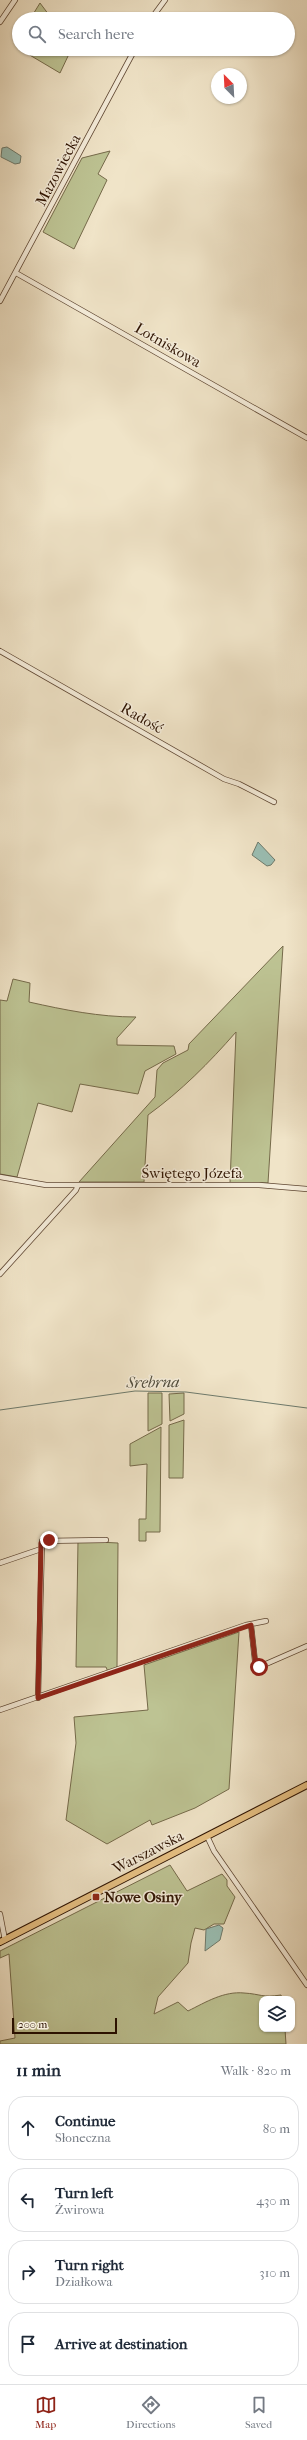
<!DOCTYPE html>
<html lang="en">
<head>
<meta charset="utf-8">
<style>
	:root { --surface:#fff; --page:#f6f6f7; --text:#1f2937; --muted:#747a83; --line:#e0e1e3; --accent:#8f2418 }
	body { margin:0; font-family:"IM FELL French Canon",serif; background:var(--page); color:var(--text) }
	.controls { position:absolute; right:12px; bottom:12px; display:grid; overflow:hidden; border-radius:8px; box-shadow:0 1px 3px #0004 }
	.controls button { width:36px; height:36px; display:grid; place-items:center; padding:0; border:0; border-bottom:1px solid var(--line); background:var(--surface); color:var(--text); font:20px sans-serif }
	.compass { position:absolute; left:211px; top:68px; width:36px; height:36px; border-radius:50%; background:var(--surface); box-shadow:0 1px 3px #0004; rotate:336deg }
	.scale { position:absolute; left:12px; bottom:10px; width:105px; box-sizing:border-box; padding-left:4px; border:2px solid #2d1200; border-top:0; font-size:11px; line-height:14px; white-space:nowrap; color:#2d1200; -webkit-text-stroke:3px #f5eddb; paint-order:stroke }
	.stop { position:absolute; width:12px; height:12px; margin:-9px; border:3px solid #8f2418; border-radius:50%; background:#fff }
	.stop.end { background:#8f2418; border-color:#fff; box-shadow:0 1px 4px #0008 }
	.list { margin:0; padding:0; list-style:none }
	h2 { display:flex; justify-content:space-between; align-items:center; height:52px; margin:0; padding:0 16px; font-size:17px }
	h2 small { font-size:13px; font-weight:400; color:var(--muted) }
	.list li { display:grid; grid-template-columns:26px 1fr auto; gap:12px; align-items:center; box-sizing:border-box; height:64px; margin:0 8px 8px; padding:0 8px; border:1px solid var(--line); border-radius:16px }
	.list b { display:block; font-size:15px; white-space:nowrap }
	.list p { margin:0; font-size:13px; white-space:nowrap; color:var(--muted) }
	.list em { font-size:13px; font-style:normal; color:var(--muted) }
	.icon { flex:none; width:22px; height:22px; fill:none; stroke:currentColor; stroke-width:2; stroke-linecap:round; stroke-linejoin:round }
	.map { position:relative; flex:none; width:307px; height:2044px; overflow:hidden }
	.search { position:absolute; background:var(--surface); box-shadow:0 1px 3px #0004; left:12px; right:12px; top:12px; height:44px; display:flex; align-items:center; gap:10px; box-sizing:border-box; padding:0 14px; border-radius:22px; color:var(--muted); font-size:15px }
	.sheet { height:340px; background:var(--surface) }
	nav { display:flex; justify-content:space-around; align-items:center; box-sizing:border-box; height:56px; border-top:1px solid var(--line); background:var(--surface); font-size:11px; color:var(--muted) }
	nav a { display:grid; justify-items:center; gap:2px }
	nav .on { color:var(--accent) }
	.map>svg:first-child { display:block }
</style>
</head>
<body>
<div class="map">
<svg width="307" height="2044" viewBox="0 0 307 2044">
	<rect width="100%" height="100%" fill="#f0e4c8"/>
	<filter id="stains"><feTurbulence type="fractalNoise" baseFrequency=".005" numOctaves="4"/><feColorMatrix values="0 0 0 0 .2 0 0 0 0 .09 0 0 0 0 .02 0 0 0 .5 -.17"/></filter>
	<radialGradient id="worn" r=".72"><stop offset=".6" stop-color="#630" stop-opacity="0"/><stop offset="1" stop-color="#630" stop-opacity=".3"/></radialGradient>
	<!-- green -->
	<path fill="#bdc393" stroke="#756a4a" d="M40,3L52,19H34L32,16Z
		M31,49H61L69,54L60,73L28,54Z
		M110,151L98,174L107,180L74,249L43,232L82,158Z
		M283,946L268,1183H230L236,1032C209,1063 181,1091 148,1115L144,1182H79L155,1097L157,1070L163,1063L188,1050L189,1044Z
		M13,979L30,983L29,1002C65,1010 99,1017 136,1017L117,1038V1045L174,1046L176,1054L145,1071L138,1094L80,1084L72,1112L38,1103L17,1177L0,1174V1000L7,1001Z
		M148,1393H162V1424L148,1431Z
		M184,1393V1414L170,1421L169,1394Z
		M184,1420L183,1478H169V1425Z
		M161,1427L160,1532H146V1541H139V1519H146L147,1464L130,1466V1444Z
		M78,1541L118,1543L117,1667L108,1672L106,1667H76Z
		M239,1632L229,1789L195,1808L152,1825L150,1820L107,1844L66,1820L76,1743L74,1717L148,1710L144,1665Z
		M170,1865L187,1891L222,1874L227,1880V1886L235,1897L224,1924H214L204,1930L195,1928L191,1943L188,1963L158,1997L154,2014L178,2002L188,2011C206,2002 224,1991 244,1993C261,1994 262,1998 281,1995L282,1999H262V2029H285L286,2044H0V2041L15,2038L9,1954L0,1958V1951Z"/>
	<!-- water -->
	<path fill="#9abfb4" stroke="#6e7a6c" d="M7,147L21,156L20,163L15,164L1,157L2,148Z
		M258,842L275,860L271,865L267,866L252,855Z
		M219,1925L223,1928L220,1940L205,1951L206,1929Z"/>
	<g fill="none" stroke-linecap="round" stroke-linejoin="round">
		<!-- stream -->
		<path stroke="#6e7a6c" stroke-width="1" d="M0,1410L135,1391L186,1392L307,1408"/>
		<!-- minor casing -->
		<g stroke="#5e4632" stroke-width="6">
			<path id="minor" d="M151,19L165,0
				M0,22L15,0
				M16,273L307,438
				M0,301L135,49
				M0,651L224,779L239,784L274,802
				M0,1177L46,1185H259L307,1189
				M0,1274L76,1190L78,1185
				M0,1563L41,1549
				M251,1625L255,1661L259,1667L307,1646
				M38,1698L42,1541L106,1540
				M0,1710L246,1625L266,1621
				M207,1836L214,1851L307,1985
				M0,1914L5,1940"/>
		</g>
		<!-- major casing -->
		<g stroke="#2d1200" stroke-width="8">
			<path id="major" d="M0,1942L307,1785"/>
		</g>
		<!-- minor -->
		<use href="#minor" stroke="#f5eddb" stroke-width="4.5"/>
		<!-- major -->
		<use href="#major" stroke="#e8c284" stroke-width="6"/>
	</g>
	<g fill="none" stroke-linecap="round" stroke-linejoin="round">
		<!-- route -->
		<path stroke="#8f2418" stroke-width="5" d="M49,1540L41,1543L38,1698L251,1625L255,1660L259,1667"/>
	</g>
	<!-- markers -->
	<rect fill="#8f2418" stroke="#f5eddb" stroke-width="1.5" x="92" y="1893" width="8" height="8" rx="2"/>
	<g text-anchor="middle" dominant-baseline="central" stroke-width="3" stroke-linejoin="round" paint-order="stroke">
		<!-- street labels -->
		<g font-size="15" fill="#2d1200" stroke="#f5eddb">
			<text transform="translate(58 170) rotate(-62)">Mazowiecka</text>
			<text transform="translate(168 345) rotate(30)">Lotniskowa</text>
			<text transform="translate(142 718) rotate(30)">Radość</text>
			<text x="192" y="1173">Świętego Józefa</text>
			<text transform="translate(148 1852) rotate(-27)">Warszawska</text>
		</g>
		<!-- poi labels -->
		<g font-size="15" font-weight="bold" fill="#2d1200" stroke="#f5eddb" text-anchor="start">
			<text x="104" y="1897">Nowe Osiny</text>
		</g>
		<!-- water labels -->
		<g font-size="16" font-style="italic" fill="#534f3f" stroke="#f5eddb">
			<text transform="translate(153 1382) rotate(-1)">Srebrna</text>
		</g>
	</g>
	<rect width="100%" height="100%" filter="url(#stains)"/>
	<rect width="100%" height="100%" fill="url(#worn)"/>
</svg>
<div class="controls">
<button><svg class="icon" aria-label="layers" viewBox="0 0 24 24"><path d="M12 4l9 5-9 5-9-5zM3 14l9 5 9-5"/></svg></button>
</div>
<svg class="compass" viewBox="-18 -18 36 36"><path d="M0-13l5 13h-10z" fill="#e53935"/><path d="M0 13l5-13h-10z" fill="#747a83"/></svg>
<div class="scale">200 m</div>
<div class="stop" style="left:259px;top:1667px"></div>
<div class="stop end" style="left:49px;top:1540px"></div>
<div class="search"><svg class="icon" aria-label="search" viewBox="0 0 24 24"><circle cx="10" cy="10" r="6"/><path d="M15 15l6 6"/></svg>Search here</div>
</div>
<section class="sheet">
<h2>11 min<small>Walk · 820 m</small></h2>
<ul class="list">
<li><svg class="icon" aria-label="ahead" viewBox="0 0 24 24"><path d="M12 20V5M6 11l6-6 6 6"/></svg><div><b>Continue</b><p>Słoneczna</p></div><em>80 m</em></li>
<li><svg class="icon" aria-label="left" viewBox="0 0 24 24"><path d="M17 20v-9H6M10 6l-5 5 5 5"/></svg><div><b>Turn left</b><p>Żwirowa</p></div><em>430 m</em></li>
<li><svg class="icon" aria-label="right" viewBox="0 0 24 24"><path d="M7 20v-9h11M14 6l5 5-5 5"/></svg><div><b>Turn right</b><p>Działkowa</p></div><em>310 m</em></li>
<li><svg class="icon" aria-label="arrive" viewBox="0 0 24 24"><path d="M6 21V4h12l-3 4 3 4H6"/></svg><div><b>Arrive at destination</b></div></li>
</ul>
</section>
<nav>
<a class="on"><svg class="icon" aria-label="map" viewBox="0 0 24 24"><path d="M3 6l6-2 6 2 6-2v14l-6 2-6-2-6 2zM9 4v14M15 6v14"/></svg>Map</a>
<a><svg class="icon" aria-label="directions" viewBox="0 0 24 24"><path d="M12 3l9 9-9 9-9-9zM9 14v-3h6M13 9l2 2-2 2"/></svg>Directions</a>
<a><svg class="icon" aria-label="saved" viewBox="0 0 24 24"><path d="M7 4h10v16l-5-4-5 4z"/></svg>Saved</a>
</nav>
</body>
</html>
